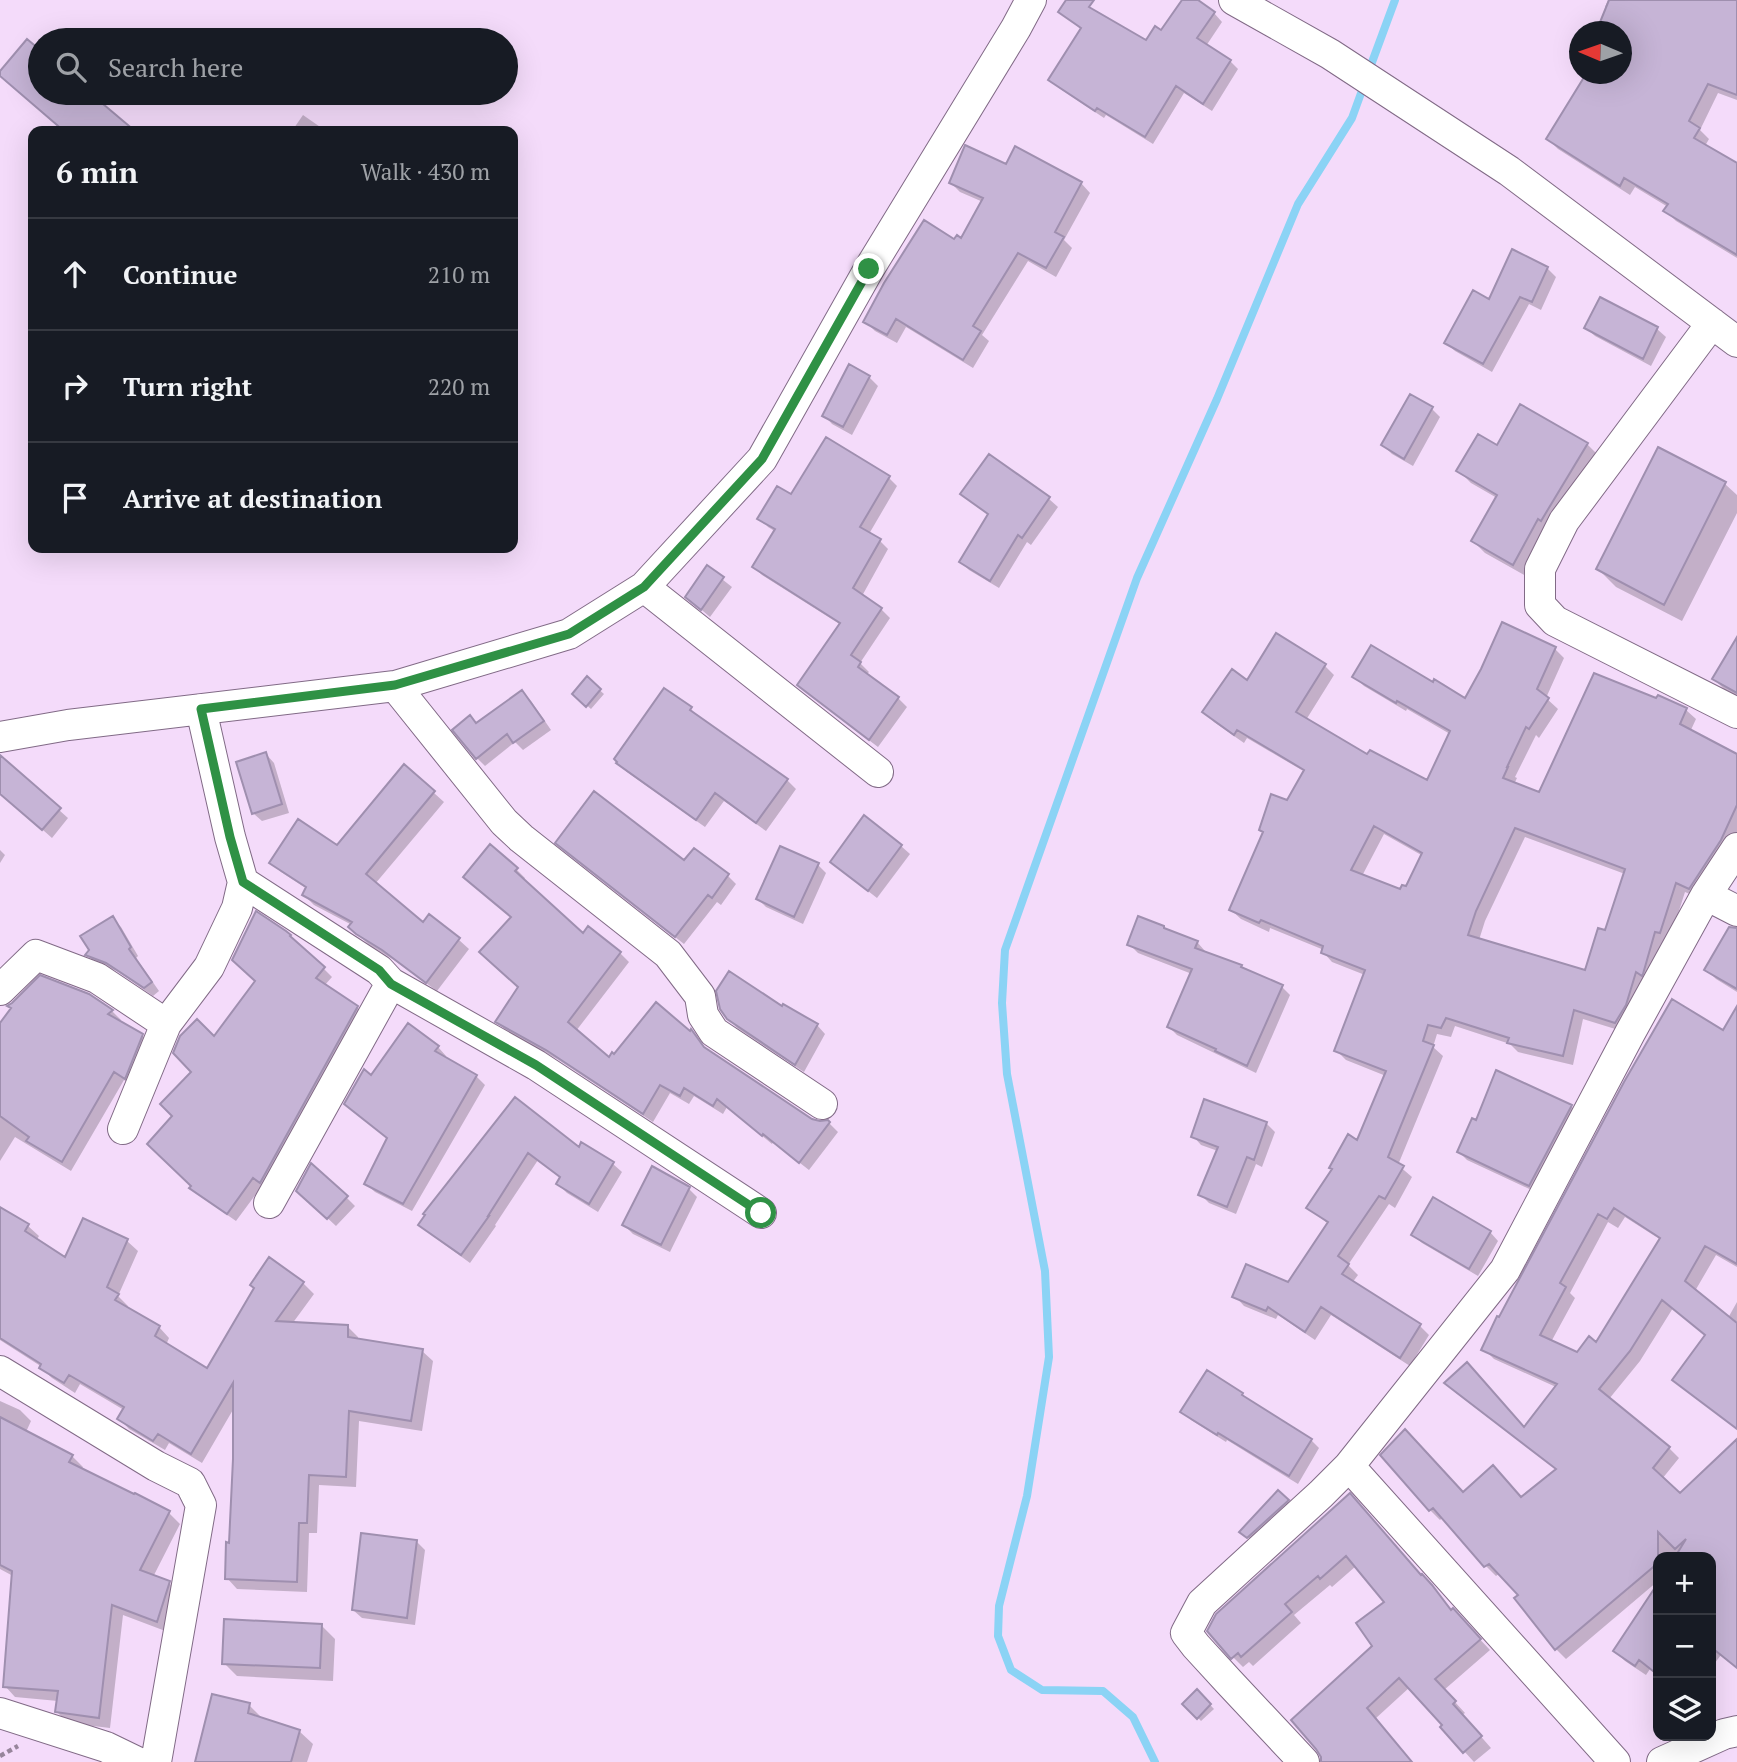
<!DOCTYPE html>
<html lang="en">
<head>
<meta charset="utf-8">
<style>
	:root { --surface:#171b24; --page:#242831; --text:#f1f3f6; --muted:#9ea1a6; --line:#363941 }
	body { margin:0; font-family:"PT Serif",serif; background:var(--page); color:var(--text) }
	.controls { position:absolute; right:21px; bottom:21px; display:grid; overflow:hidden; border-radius:14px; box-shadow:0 7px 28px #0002 }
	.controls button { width:63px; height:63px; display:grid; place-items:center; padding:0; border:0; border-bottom:2px solid var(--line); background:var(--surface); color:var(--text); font:35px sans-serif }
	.compass { position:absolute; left:1569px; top:21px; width:63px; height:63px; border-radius:50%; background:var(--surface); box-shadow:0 7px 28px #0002; rotate:272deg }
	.stop { position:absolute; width:21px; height:21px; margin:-16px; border:5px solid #2f9145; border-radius:50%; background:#fff }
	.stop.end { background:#2f9145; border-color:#fff; box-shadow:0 2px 7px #0008 }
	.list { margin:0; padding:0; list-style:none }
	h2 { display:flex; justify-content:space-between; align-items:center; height:91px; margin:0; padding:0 28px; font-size:30px }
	h2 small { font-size:23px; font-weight:400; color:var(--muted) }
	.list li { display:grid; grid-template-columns:46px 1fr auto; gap:21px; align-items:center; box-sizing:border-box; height:112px; padding:0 28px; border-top:2px solid var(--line) }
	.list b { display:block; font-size:26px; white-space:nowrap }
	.list em { font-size:23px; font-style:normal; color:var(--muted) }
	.icon { flex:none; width:38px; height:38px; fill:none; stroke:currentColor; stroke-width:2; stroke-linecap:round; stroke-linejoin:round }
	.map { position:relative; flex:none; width:1737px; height:1762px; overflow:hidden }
	.search { position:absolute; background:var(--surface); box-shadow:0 7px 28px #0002; left:28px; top:28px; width:490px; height:77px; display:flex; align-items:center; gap:18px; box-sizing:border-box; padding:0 24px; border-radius:38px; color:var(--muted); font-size:26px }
	.panel { position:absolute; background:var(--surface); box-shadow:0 7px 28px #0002; left:28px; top:126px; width:490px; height:427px; border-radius:14px }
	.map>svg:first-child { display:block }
</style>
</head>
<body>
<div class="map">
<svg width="1737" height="1762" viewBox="0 0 1737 1762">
	<rect width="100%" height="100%" fill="#f4dbfa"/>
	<!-- shadow -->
	<path fill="#0003" fill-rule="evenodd" d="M1068,0H1080L1096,13L1147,42L1162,33L1184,0H1195L1214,13L1222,22L1206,46L1230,61L1238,69L1212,111L1184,93L1153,144L1106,115L1104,118L1059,88L1050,80L1082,30L1060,12Z
		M1608,0H1734L1737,30V100L1718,93L1700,130L1709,139L1705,146L1737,165V258L1676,221L1666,211L1668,207L1635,187L1630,195L1558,149L1548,139L1588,74H1622V32L1605,7Z
		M28,41L40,52V93H87L132,131H65L8,82L0,74Z
		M303,115L326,131H292Z
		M951,183H1081L1090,193L1064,240L1072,248L1056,277L1028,261L982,335L989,341L973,368L906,327L897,343L875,331L866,322L954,242L961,240L983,202L960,192Z
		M1547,268L1556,277L1541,310L1529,304L1492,372L1455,351L1446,343L1490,301Z
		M1601,299L1657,329L1666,337L1651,366L1595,336L1586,328Z
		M869,377L878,386L852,435L832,424L824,415Z
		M1432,409L1440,417L1413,466L1392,454L1383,445Z
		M1587,444L1599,456L1526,576L1485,553L1473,541L1497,498L1471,483L1459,471L1498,447Z
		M1659,449L1725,484L1737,495V513L1682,621L1616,587L1598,569Z
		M989,456L1049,499L1058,507L1031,545L1027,542L999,588L969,570L961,562L989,515L971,502L963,494Z
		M889,478L897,486L869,534L880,541L888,549L862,596L881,609L890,618L860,663L869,672L866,675L898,698L907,707L878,747L808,694L799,685L841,625L762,575L754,567L776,532L768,527L760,518L792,497Z
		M708,568L732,587L710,617L696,605Z
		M1737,640V698L1727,692L1714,679Z
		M1555,649L1564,658L1546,698L1558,709L1539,738L1536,735L1515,777L1517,778L1514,784L1540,794L1657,700L1659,697L1686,710L1696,719L1690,732L1737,756V835L1699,898L1685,892L1669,942L1625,1032L1583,1019L1573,1065L1518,1052L1510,1044L1455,1026L1451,1037L1437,1034L1433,1047L1443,1056L1398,1165L1412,1177L1395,1208L1389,1204L1348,1265L1358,1275L1352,1283L1420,1326L1429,1335L1410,1366L1331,1315L1315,1340L1278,1315L1276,1319L1244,1306L1235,1296L1289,1284L1328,1224L1308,1207L1358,1142L1386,1076L1346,1060L1336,1050L1365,975L1332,962L1323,952L1324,950L1270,928L1269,932L1241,919L1231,910L1305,772L1247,738L1244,743L1214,722L1205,712L1248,682L1325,666L1334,675L1306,720L1368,757L1428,782L1450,734L1407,709L1406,711L1364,686L1355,677L1466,701ZM1384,834L1423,856L1407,888L1401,891L1362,876ZM1525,837L1625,874L1606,932L1586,972L1479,940L1485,921Z
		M587,679L604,694L591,709L574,694Z
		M522,692L531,701L551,730L523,750L515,742L485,766L477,758V725Z
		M691,709L698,718L787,780L796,789L766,831L724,801L705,827L627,772L618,763Z
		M266,754L274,763L289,813L262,821L253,813Z
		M6,763L68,818L52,838L0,792V770Z
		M405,767L444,802L375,884L424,924L429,917L459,940L469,949L437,991L394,960L368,944L350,927L352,925L314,905L304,895L307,889L281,872L272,863L337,847Z
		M901,846L910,854L877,898L841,870L832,862Z
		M0,850L5,855L0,863Z
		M566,851L685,862L728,876L736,884L721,905L717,902L684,944Z
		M818,865L826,873L803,924L766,907L758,899Z
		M516,869L525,878L523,881L583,935L620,953L629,962L576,1031L609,1059L692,1032L708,1051L812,1120L828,1122L838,1132L809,1170L773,1142L772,1144L727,1107L723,1114L694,1096L689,1104L670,1093L653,1122L557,1059L506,1031L497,1021L520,988L513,918L474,886Z
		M112,918L121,927L138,956L136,958L159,991L153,996L117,971L96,963L87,955Z
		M1737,941V992L1716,979L1706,969Z
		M1197,942L1205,951L1204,953L1241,967L1282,987L1290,995L1256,1073L1177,1035L1169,1027L1192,974L1138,953L1130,945Z
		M324,969L332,977L324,986L357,1007L366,1016L262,1186L236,1221L200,1196L192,1187L175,1116L194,1072L214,1038Z
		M88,995L112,1011L121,1020L118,1022L142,1035L151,1045L134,1087L124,1080L71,1171L15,1137L0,1161V1026Z
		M782,1008L817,1025L825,1034L804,1072L737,1028L728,1018Z
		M1737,1010V1267L1716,1255L1695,1291L1728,1318L1737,1302V1429L1685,1390L1675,1380L1707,1336L1673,1308L1640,1361L1609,1399L1669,1448L1679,1458L1662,1479L1680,1496L1731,1447L1729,1446L1737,1438V1668L1721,1655L1711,1668V1557H1658V1581L1566,1659L1556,1649L1516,1598L1520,1595L1500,1573L1496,1576L1486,1566L1443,1517L1440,1520L1430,1510L1383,1455L1463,1494L1522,1499L1557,1470L1456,1393L1446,1383L1525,1429L1556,1387L1494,1359L1484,1349L1500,1319L1724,1032ZM1625,1217L1661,1240L1596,1344L1577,1355L1551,1342L1575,1298L1570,1293L1608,1222L1618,1228Z
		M438,1047L446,1056L444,1058L476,1076L485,1085L412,1211L375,1192L366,1184L389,1139L372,1077Z
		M1497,1073L1571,1106L1579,1114L1538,1193L1467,1160L1459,1152L1477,1122Z
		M515,1100L579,1150L582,1145L613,1164L622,1172L598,1212L567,1193L558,1184L562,1178L538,1160L495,1225L496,1226L470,1263L429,1233L420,1225Z
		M1266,1123L1275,1132L1262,1167L1256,1164L1236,1214L1209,1203L1201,1195L1218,1151L1201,1145L1193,1136Z
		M689,1189L697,1197L670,1252L633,1234L624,1225Z
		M346,1197L355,1206L336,1226L307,1199Z
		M0,1209L28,1226L39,1236L36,1241L66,1260L84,1220L127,1241L138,1251L118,1296L128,1306L126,1309L159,1327L169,1338L166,1345L208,1371L255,1288L270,1259L303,1283L314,1294L292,1324L348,1327L358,1337V1340L422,1351L433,1361L422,1431L359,1421L356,1487L319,1485L317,1533H309L307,1592L237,1589L227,1578L234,1459V1408L202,1463L169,1443L165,1450L129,1429L119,1418L124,1410L80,1384L75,1393L52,1378L41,1368L42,1367L0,1340Z
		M1490,1232L1498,1241L1478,1276L1422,1243L1413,1235Z
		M1208,1372L1242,1395L1249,1402L1311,1440L1319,1448L1298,1484L1227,1440L1226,1442L1191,1420L1183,1411Z
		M0,1401L20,1410L31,1421L26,1432L72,1456L83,1467L81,1470L136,1495L169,1513L180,1524L153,1577L169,1583L180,1594L168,1632L123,1615L110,1728L68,1723L57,1712L58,1701L15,1697L5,1686L13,1576L0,1569Z
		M1278,1492L1296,1509L1256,1546L1242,1531Z
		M1350,1495L1442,1598L1453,1611L1490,1650L1444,1690L1465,1713L1462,1715L1491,1748L1474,1762L1442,1727L1444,1725L1410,1687L1375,1719L1411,1762H1322L1375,1646L1387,1602L1356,1566L1332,1587L1330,1585L1294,1615L1301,1623L1253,1666L1249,1662L1243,1667L1233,1657Z
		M416,1541L425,1550L415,1625L362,1618L353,1610Z
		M1658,1585V1675L1650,1669L1646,1675L1625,1661L1615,1651Z
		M322,1626L335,1639L333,1681L237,1676L224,1663Z
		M1197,1691L1214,1709L1201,1721L1185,1704Z
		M249,1705L262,1718L299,1731L313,1744L307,1762H197Z"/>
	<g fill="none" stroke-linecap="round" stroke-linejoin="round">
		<!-- stream -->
		<path stroke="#8bd3f5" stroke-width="8" d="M1368,73L1395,0
			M1155,1762L1133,1717L1103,1691L1042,1690L1011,1670L998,1636L999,1606L1027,1496L1049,1357L1045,1271L1007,1074L1002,1003L1005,950L1137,578L1217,399L1298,204L1352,118L1364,85"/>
	</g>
	<!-- building -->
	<path fill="#c6b4d6" stroke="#9f8faf" stroke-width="2" fill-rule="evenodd" d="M1066,0H1094L1089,7L1146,40L1155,26L1161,30L1182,0H1198L1215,12L1197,38L1231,60L1203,104L1176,86L1145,137L1097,108L1095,111L1048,80L1081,28L1058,12Z
		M1609,0H1737V95L1708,84L1689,121L1700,128L1694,138L1737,163V255L1663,211L1668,204L1624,178L1620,186L1546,139L1586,74H1621V32H1596Z
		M27,39L40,50V93H90L135,131H64L0,76V71Z
		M965,145L1006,164L1015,146L1082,182L1055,232L1064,237L1046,268L1018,253L973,326L981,331L963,360L896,319L887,335L863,322L884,283L924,220L954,239L957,235L961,238L983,198L949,183Z
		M1512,249L1548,267L1532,302L1520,297L1483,364L1444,343L1473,290L1489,299Z
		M1600,297L1658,327L1643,359L1584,328Z
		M849,364L870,376L843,427L822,416Z
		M1410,394L1433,407L1404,459L1381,445Z
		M1520,404L1588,443L1541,521L1538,519L1513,565L1471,541L1497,495L1456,471L1478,434L1497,445Z
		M826,437L890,476L860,527L881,539L853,588L882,608L851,655L861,662L858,667L899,697L869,740L797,685L840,623L752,567L775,529L757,519L777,486L791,494Z
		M1658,447L1726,482L1664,605L1596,569Z
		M989,454L1050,497L1022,538L1018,535L990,581L959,562L988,514L960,494Z
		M707,565L724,577L701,610L685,597Z
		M1502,622L1556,647L1537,689L1549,698L1529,729L1526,727L1507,767H1508L1503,778L1539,792L1594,673L1656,698L1658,695L1687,708L1680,724L1737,754V805L1721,840L1689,889L1676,883L1660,933L1655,932L1643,974L1642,976L1636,972L1626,1005L1615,1023L1574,1010L1563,1056L1507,1043L1509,1038L1446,1018L1441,1028L1428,1025L1423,1041L1434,1045L1388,1157L1404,1166L1385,1199L1379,1196L1338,1256L1349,1264L1342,1274L1421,1324L1400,1358L1321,1307L1305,1332L1268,1307L1266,1311L1232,1297L1246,1264L1288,1282L1328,1222L1306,1208L1332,1169L1329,1168L1348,1134L1357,1140L1386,1071L1334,1051L1365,970L1321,953L1323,946L1261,920L1259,923L1229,910L1263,832L1259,830L1271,794L1287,800L1304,770L1237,730L1234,735L1202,712L1232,669L1247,680L1276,633L1326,664L1296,712L1367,754L1370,750L1427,780L1450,731L1397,701L1396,703L1352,677L1371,645L1433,682L1434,679L1465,698L1481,669ZM1374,826L1422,853L1406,886L1402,885L1400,889L1351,870ZM1515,828L1625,869L1605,930L1598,928L1585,970L1468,935L1476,911Z
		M1737,637V693L1712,679Z
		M587,676L601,689L586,707L572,694Z
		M664,688L692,707L690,710L788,779L756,823L715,793L696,820L616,763L617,762L614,759Z
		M522,690L544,721L513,743L507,734L476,759L452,730L470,715L476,723Z
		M266,752L282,804L252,814L236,762Z
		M0,755L61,808L42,830L0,794Z
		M404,764L435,791L366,874L423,922L429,914L460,938L426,983L382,950L356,934L348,927L352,922L302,895L306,887L269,863L298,819L337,845Z
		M594,791L684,860L694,848L729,874L712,898L708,895L675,937L555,843Z
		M864,815L902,845L868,891L830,862Z
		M490,844L518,868L515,871L583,933L588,926L621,952L568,1022L609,1057L612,1052L614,1054L656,1002L690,1031L691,1029L704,1047L812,1119L820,1121L828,1120L830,1122L799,1163L763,1134L762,1136L717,1099L713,1106L684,1088L680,1096L660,1085L643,1114L546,1050L495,1022L518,987L479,952L511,917L463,877Z
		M780,846L819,863L794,917L756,899Z
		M256,911L286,931L291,935L290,936L325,967L316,978L358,1006L260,1183L253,1178L227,1214L189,1188L191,1186L147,1144L172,1116L160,1104L191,1072L173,1053L180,1036L197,1019L214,1036L255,981L232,960Z
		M113,916L131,947L129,949L152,982L144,988L106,963L85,955L89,950L80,936Z
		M1138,916L1164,926V928L1198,941L1195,948L1242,965L1241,967L1283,985L1247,1066L1215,1051L1216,1049L1167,1027L1192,969L1127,945Z
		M1729,927L1737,928V989L1704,970Z
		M729,971L782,1006L783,1004L818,1024L795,1065L727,1019L720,1009L716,991Z
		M40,975L89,994L113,1010L108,1014L143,1034L125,1079L114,1072L62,1162L26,1141L29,1137L0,1116V1023L11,1008L7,1006L12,1003Z
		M1672,999L1723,1030L1737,1006V1264L1705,1246L1685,1281L1737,1323V1429L1672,1380L1705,1335L1662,1300L1630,1351L1599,1389L1670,1447L1653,1468L1680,1493L1737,1439V1668L1711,1647V1557H1675L1686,1539L1675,1549L1658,1532V1563L1555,1650L1514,1598L1518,1595L1489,1564L1484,1567L1433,1508L1429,1511L1380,1455L1405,1429L1463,1492L1493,1465L1521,1497L1556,1469L1444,1383L1467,1362L1524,1427L1557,1384L1481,1350L1497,1316L1499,1317L1624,1082ZM1614,1208L1660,1238L1596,1342L1589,1336L1577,1352L1540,1335L1566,1287L1560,1283L1598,1214L1607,1219Z
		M408,1023L439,1046L435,1051L477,1075L403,1204L364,1184L387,1138L344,1104L364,1069L371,1075Z
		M1496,1070L1572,1105L1529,1186L1457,1152L1472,1118L1476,1120Z
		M515,1097L579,1147L581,1142L614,1162L589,1204L556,1184L560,1177L528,1153L488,1216H489L461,1255L418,1225L425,1215L423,1214Z
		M1204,1099L1267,1122L1254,1160L1247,1157L1227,1207L1198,1195L1218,1147L1191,1137Z
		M311,1163L348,1196L327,1219L296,1191Z
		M652,1166L690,1187L661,1245L622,1225Z
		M1433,1197L1491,1231L1469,1269L1411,1235Z
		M0,1207L29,1224L25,1231L65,1257L83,1218L128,1239L107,1287L119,1294L115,1300L160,1326L155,1336L207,1368L254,1288L250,1285L269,1257L304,1282L276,1321L348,1325V1337L423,1349L411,1421L349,1411L346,1477L309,1475L307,1523H299L297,1582L225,1579L226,1542L229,1543L233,1459V1383L191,1454L158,1434L153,1441L117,1419L124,1407L69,1375L64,1383L39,1368L41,1364L0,1338Z
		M1207,1370L1243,1393L1242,1395L1312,1439L1289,1476L1218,1433L1217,1435L1180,1412Z
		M0,1417L73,1455L69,1462L134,1494L135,1493L170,1511L140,1570L170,1581L157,1622L112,1605L99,1718L55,1712L58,1691L3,1687L12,1571L0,1565Z
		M1278,1490L1289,1500L1247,1538L1239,1532Z
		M1350,1493L1421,1575L1422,1574L1432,1585L1451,1610L1453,1608L1481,1639L1435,1679L1456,1701L1453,1704L1482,1736L1463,1753L1440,1727L1442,1725L1399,1678L1367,1708L1412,1762H1321V1757L1316,1749L1291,1720L1372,1646L1356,1623L1384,1602L1346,1556L1320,1579L1318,1576L1285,1604L1292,1612L1241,1657L1238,1653L1231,1659L1207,1631L1216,1614Z
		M361,1533L417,1540L407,1618L352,1610Z
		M1658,1583V1675L1639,1660L1635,1666L1613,1651Z
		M224,1619L322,1624L320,1668L222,1664Z
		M1197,1689L1211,1704L1197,1719L1182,1704Z
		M212,1694L250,1703L248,1713L300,1730L291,1762H195Z"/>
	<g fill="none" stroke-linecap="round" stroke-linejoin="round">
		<!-- minor casing -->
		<g stroke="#816a86" stroke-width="32">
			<path id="minor" d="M1234,0L1330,54L1509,171L1737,342
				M1712,323L1564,521L1540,569V605L1555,621L1737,713
				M644,587L878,772
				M395,686L504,822L521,838L668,954L700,996L703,1015L714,1032L822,1104
				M0,737L68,725L395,686L569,634L644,587L762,459L869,269L1016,28L1031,0
				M243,882L379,970L391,983L536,1065L761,1213
				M1706,895L1737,911
				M0,990L36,955L97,978L166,1024
				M123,1129L166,1024L209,967L237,908L243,882L230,837L201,709
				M269,1203L391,983
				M0,1371L156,1466L190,1483L201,1505L156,1762
				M1349,1466L1615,1762
				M0,1713L106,1747L137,1762
				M1304,1762L1229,1682L1196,1646L1186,1633L1202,1603L1321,1494L1349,1466L1505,1270L1630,1033L1706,895L1737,848
				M1662,1762L1724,1734L1737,1731"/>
		</g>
		<!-- path -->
		<path stroke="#97859b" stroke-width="4.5" stroke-dasharray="5 3.5" stroke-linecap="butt" d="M0,1756L18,1746"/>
		<!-- minor -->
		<use href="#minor" stroke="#fff" stroke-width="30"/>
	</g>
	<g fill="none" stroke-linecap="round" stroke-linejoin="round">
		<!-- route -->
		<path stroke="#2f9145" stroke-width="9" d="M761,1213L536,1065L391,984L379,970L243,882L230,837L201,709L395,685L569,634L644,587L762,459L869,269"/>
	</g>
</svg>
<div class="controls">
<button>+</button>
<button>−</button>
<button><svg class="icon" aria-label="layers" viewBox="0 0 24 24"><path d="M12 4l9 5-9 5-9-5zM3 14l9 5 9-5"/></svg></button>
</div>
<svg class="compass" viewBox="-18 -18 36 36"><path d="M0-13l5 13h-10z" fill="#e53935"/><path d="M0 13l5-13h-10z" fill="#9ea1a6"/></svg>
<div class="stop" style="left:761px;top:1213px"></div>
<div class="stop end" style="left:869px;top:269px"></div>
<div class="search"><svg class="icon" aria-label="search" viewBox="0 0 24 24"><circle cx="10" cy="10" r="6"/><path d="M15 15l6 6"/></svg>Search here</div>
<section class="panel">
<h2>6 min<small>Walk · 430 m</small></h2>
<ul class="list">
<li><svg class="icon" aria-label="ahead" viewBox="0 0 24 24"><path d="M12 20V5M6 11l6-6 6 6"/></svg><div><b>Continue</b></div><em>210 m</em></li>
<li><svg class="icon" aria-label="right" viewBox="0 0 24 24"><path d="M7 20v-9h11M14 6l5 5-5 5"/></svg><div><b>Turn right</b></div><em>220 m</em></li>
<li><svg class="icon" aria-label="arrive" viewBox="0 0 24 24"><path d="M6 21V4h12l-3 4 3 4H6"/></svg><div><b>Arrive at destination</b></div></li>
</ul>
</section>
</div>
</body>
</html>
